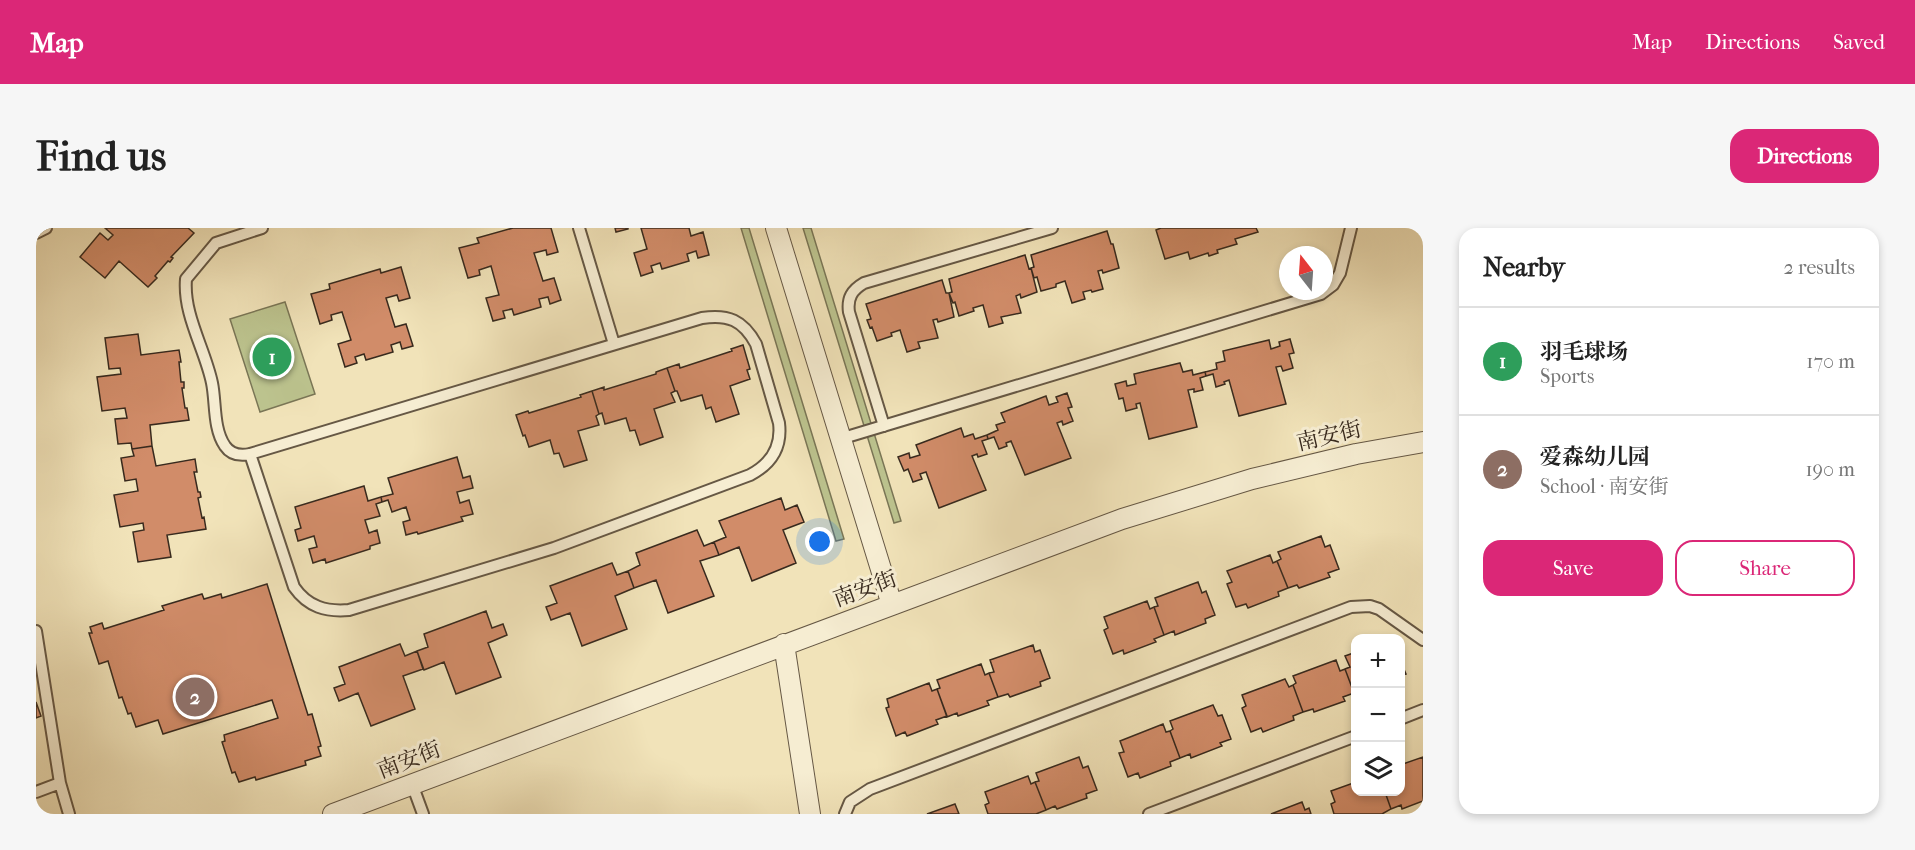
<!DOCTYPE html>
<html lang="en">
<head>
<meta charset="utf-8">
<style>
	:root { --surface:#fff; --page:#f6f6f6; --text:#222; --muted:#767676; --line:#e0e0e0; --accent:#db2777 }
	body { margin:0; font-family:"IM FELL French Canon","Noto Serif SC",serif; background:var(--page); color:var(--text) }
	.controls { position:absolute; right:18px; bottom:18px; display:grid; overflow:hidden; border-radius:12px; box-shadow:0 3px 9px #0003 }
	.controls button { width:54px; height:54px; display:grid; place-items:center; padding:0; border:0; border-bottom:2px solid var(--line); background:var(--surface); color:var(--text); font:30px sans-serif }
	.compass { position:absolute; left:1243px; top:18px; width:54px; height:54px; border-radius:50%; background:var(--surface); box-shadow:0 3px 9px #0003; rotate:343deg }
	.you { position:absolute; left:784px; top:314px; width:21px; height:21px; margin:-15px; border:4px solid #fff; border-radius:50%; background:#1a73e8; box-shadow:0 0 0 9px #1a73e833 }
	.badge { display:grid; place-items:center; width:39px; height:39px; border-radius:50%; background:var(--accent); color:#fff; font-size:20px; font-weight:700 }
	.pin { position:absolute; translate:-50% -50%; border:3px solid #fff; box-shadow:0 2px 6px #0006 }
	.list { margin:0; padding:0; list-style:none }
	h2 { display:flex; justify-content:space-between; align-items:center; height:78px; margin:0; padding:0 24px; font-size:26px }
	h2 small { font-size:20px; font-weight:400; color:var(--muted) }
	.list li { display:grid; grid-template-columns:39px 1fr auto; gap:18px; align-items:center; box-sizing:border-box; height:108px; padding:0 24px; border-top:2px solid var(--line) }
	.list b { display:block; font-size:22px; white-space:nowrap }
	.list p { margin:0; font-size:20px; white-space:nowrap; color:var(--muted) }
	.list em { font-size:20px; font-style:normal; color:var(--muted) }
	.actions { display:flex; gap:12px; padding:18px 24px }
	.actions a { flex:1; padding:14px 0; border:2px solid var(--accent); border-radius:18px; text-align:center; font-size:21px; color:var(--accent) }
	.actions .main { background:var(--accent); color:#fff }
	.icon { flex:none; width:33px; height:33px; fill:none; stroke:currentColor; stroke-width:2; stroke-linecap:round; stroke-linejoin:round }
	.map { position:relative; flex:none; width:1387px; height:586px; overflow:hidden; border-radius:18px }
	header { display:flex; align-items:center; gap:36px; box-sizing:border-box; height:84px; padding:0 30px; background:var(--accent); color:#fff }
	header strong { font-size:28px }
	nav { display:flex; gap:33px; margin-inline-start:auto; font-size:21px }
	.intro { display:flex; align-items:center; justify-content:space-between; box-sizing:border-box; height:144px; padding:0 36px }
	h1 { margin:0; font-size:42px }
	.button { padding:15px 27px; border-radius:18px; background:var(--accent); color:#fff; font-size:21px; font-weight:700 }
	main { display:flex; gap:36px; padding:0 36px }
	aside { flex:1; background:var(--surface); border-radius:18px; box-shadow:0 3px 9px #0003 }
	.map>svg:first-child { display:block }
</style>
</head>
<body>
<header>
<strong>Map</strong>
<nav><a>Map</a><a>Directions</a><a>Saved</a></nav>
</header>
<div class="intro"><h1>Find us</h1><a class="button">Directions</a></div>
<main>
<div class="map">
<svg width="1387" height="586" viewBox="0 0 1387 586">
	<rect width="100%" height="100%" fill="#f1e3b9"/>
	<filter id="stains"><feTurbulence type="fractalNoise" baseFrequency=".00333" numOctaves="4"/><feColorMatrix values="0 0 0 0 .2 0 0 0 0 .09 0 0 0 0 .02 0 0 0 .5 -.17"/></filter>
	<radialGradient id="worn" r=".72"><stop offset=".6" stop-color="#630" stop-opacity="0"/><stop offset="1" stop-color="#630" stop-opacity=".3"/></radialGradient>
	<!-- green -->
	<path fill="#bcc38e" stroke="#7a7656" stroke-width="1.5" d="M705,0H713L808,311L800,313Z
		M767,0H775L865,293L858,295Z
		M249,74L279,166L224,184L194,91Z"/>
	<!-- building -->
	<path fill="#d18c69" stroke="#382a1e" stroke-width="1.5" d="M69,0H152L158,5L135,29L137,30L134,34L132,33L119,48L121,50L112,59L83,33L69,50L44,29L64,5L72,12L77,7Z
		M477,0H515L522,24L511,27L510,22L498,25L507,53L518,50L525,72L514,76L512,69L503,71L505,79L478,87L476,81L467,83L469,90L457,93L450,70L463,67L455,38L443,42L444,47L432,50L423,20L443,15L441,10Z
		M579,0H592V1L580,4Z
		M605,0H653L655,8L667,4L673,27L662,30L660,23L651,26L653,33L626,41L624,35L615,38L617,44L605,48L598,25L611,21Z
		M1125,0H1220L1222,4L1199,11L1201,16L1181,22L1182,25L1173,28L1172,25L1154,31L1152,24L1129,31L1120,2Z
		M1071,3L1075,16H1077L1083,40L1067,45L1066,42L1062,43L1067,61L1056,64L1055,62L1047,64L1049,71L1036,75L1029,53L1020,56V59L1005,63L1001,49L998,50L995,40L998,39L995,27Z
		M989,27L993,41L995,40L1001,64L985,70L984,66L980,68L985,85L965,89L967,95L953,99L947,77L937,80L938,83L923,88L919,74L917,75L913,65L916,64L913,51Z
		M365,39L374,70L363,73L361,67L350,70L359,99L370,96L377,118L366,121L364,114L355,117L357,124L330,132L328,126L319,129L321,135L309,139L302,116L315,112L306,84L295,87L296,92L284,96L275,66L294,61L293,56L344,41L345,45Z
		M906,52L910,65H913L918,89L902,94L901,91L897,92L902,110L882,114L884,120L871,124L864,102L855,105L856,108L841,113L836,99L834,100L831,92L835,91L830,76Z
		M102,106L105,127L143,122L145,134H143L145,154H148V160H146L149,180H151L153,192L114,197L116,218L96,221L95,215L82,216L79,191L91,190L89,180L66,183L61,149L85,146L84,140L73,141L69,110Z
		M1254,111L1258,125L1253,126L1257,140L1247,143L1245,138L1240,139L1250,176L1203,188L1193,152L1188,154L1189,156L1180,159L1177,146L1170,148L1169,144L1181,141L1180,135L1189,133L1187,123L1233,112L1235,121L1244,118L1243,114Z
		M707,117L714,141L711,142L714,151L694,158L703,186L680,194L675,179L670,181L666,167L645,173L641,163H639L631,140L643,136L644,140L696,123L695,121Z
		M1144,135L1147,144L1156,142L1157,147L1169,144L1170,148L1164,150L1167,162L1158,164V161L1152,162L1161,199L1113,211L1104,175L1100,176L1101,180L1090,183L1087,170L1083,171L1079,156L1090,153L1091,158L1100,156L1098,146Z
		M631,140L639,163L635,165L639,174L618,181L627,209L604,217L599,202L594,203L590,190L569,196L566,185L563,186L556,163L568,159V162L620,146V144Z
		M556,163L563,186L560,188L563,197L542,203L551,232L528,239L523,225L518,226L514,212L493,219L489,207L487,208L480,187L492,183L493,185L545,169L544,167Z
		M1031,165L1036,179L1032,180L1037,193L1027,197L1026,193L1021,195L1035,230L989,247L975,213L970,215L971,218L963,221L958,209L952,211L951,207L962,202L960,197L969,194L965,185L1010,168L1013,177L1022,174L1020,169Z
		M925,200L928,209L937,206L939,211L951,207L952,211L946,213L951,226L942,229L941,226L936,228L950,262L903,280L890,244L884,246L886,251L877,254L872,241L868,243L862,229L873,225L874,230L884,227L880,217Z
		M116,218L120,238L159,231L161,244H158L162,264H164L165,269L162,270L166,290L168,289L170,301L131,307L135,329L102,334L97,304L108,302L107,295L84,299L78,267L102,263L100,251L89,253L85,230L98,228L96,221Z
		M421,229L427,250L434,248L437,260L421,264L424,275L433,272L437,286L425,289L427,293L382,306L381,304L370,307L367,294L374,292L370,279L356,284L352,272L346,274L345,269L357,266L352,250Z
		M328,258L332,273L345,269L346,274L340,276L344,288L329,292L333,305L341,302L344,315L334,318V321L290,335L289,331L277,335L273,321L281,319L278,308L262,313L259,302L265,300L259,279Z
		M745,270L749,282L761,277L768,294L747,302L760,335L716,353L703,319L683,327L678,314L690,309L683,293Z
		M661,302L668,318L678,314L683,327L664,333L678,368L632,385L620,352L598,360L592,343L604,337L600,325Z
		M1285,308L1289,319L1294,317L1303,341L1292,345L1294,349L1263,360L1261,357L1252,360L1241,333L1245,331L1242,324Z
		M1234,327L1237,335L1241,333L1252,360L1242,364L1243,368L1212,380L1210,376L1200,379L1191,356L1196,354L1191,343Z
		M576,335L581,347L592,343L598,360L579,368L591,401L546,418L534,385L515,392L510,379L521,375L514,358Z
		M1162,354L1166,365L1170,363L1179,387L1169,391L1170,395L1139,407L1138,403L1128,407L1118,379L1122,378L1119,370Z
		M231,356L272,487L276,486L285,518L282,519L285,528L269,533L270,537L220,552L219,549L203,554L199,544L196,545L186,514L189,513L188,507L242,490L236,472L127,506L122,492L100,499L95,485L92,486L86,469L83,470L72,433L63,436L53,405H56L54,399L66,395L68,401L128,382L126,378L166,366L168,371L185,366L186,370Z
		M1111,373L1114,381L1118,379L1128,407L1118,411L1120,414L1088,426L1087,422L1077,426L1068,402L1072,400L1068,389Z
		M450,383L456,400L467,396L471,407L452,415L465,449L420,466L408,434L388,442L381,423L392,419L388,406Z
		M364,416L369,428L381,423L387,441L367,448L379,481L335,498L322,465L303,473L298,460L309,456L303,439Z
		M997,417L999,424L1004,422L1014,450L1004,454L1005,458L974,469L972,466L962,469L953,445L958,444L954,432Z
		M1320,424V465H1318L1309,441L1314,439L1309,428Z
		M1300,432L1304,443L1309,441L1318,465L1307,469L1309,473L1278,484L1277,481L1267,484L1257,457L1260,455L1257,448Z
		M1364,432L1370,446L1364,448Z
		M945,436L949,447L953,445L962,469L951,473L953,477L922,488L921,485L911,489L901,461L904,460L901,452Z
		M1249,451L1253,459L1257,457L1267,484L1257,488L1258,492L1227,504L1225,500L1215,504L1206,480L1210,478L1206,467Z
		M893,455L896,463L901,461L911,488L900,492L902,496L871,508L869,504L860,508L850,480L853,479L851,471Z
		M0,474L5,488L0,490Z
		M1177,477L1182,488L1186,487L1195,511L1184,515L1186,518L1155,530L1154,526L1144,530L1134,503L1137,501L1134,493Z
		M1127,496L1130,504L1134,503L1144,530L1134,534L1135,538L1104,550L1102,545L1092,549L1083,525L1088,524L1084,513Z
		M1043,529L1047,540L1052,538L1061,562L1050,566L1051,570L1021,581L1019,578L1010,582L999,554L1003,553L1000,545Z
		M1387,529V573L1366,581L1365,577L1355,581L1349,564H1364V537Z
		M992,548L995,556L999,554L1010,582L1000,586H952L949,577L953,575L949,564Z
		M1320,554V564H1349L1355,581L1346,586H1298L1295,576L1299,574L1295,563Z
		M1266,574L1269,582L1273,580L1275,586H1235Z
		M919,576L923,586H891Z"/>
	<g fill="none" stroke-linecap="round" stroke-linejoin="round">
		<!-- lane casing -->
		<g stroke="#665845" stroke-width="14">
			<path id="lane" d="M543,0L578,116
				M0,5L10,0
				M848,198L813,84C811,70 816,62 828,55L1016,0
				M804,211L1285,66L1297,57L1304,45L1315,0
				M214,226L258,359C272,379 290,384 313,382L518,320L714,247C735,236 746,219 743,195L720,116C707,92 692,86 666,90L214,226C204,228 195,227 189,218C177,201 180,174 176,155C169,121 147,87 150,51L180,15L226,0
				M0,403L24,555L33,586
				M1364,491L1387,482
				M376,556L387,586
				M0,564L24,555
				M809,586L814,574L834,561L1315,379L1334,378L1343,381L1387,412
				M1113,586L1320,508"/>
		</g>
		<!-- street casing -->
		<g stroke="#665845" stroke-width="22">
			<path id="street" d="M740,0L856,377
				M748,416L774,586
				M297,586L1086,291L1216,251L1320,226L1387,214"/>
		</g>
		<!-- lane -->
		<use href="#lane" stroke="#f6edd2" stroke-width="10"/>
		<!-- street -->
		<use href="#street" stroke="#f6edd2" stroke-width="20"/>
	</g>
	<g text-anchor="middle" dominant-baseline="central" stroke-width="6" stroke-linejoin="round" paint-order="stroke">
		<!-- street labels -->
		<g font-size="22" fill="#382a1e" stroke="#f6edd2">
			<text transform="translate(1293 208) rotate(-13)">南安街</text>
			<text transform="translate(829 361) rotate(-20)">南安街</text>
			<text transform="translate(373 532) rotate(-21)">南安街</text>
		</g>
	</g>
	<rect width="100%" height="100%" filter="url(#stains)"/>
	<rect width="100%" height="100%" fill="url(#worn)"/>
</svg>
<div class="controls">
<button>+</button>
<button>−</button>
<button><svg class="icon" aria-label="layers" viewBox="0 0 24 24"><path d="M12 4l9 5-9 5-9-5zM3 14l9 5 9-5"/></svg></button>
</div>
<svg class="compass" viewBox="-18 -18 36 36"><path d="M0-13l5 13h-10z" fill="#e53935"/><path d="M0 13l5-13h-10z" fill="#767676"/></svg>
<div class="you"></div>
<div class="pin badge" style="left:236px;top:129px;background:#2e9e5b">1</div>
<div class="pin badge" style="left:159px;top:469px;background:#8d6e63">2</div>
</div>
<aside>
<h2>Nearby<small>2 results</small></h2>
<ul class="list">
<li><span class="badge" style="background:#2e9e5b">1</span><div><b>羽毛球场</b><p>Sports</p></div><em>170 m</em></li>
<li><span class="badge" style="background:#8d6e63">2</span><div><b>爱森幼儿园</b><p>School · 南安街</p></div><em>190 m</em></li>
</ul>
<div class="actions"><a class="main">Save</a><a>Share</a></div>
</aside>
</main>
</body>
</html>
